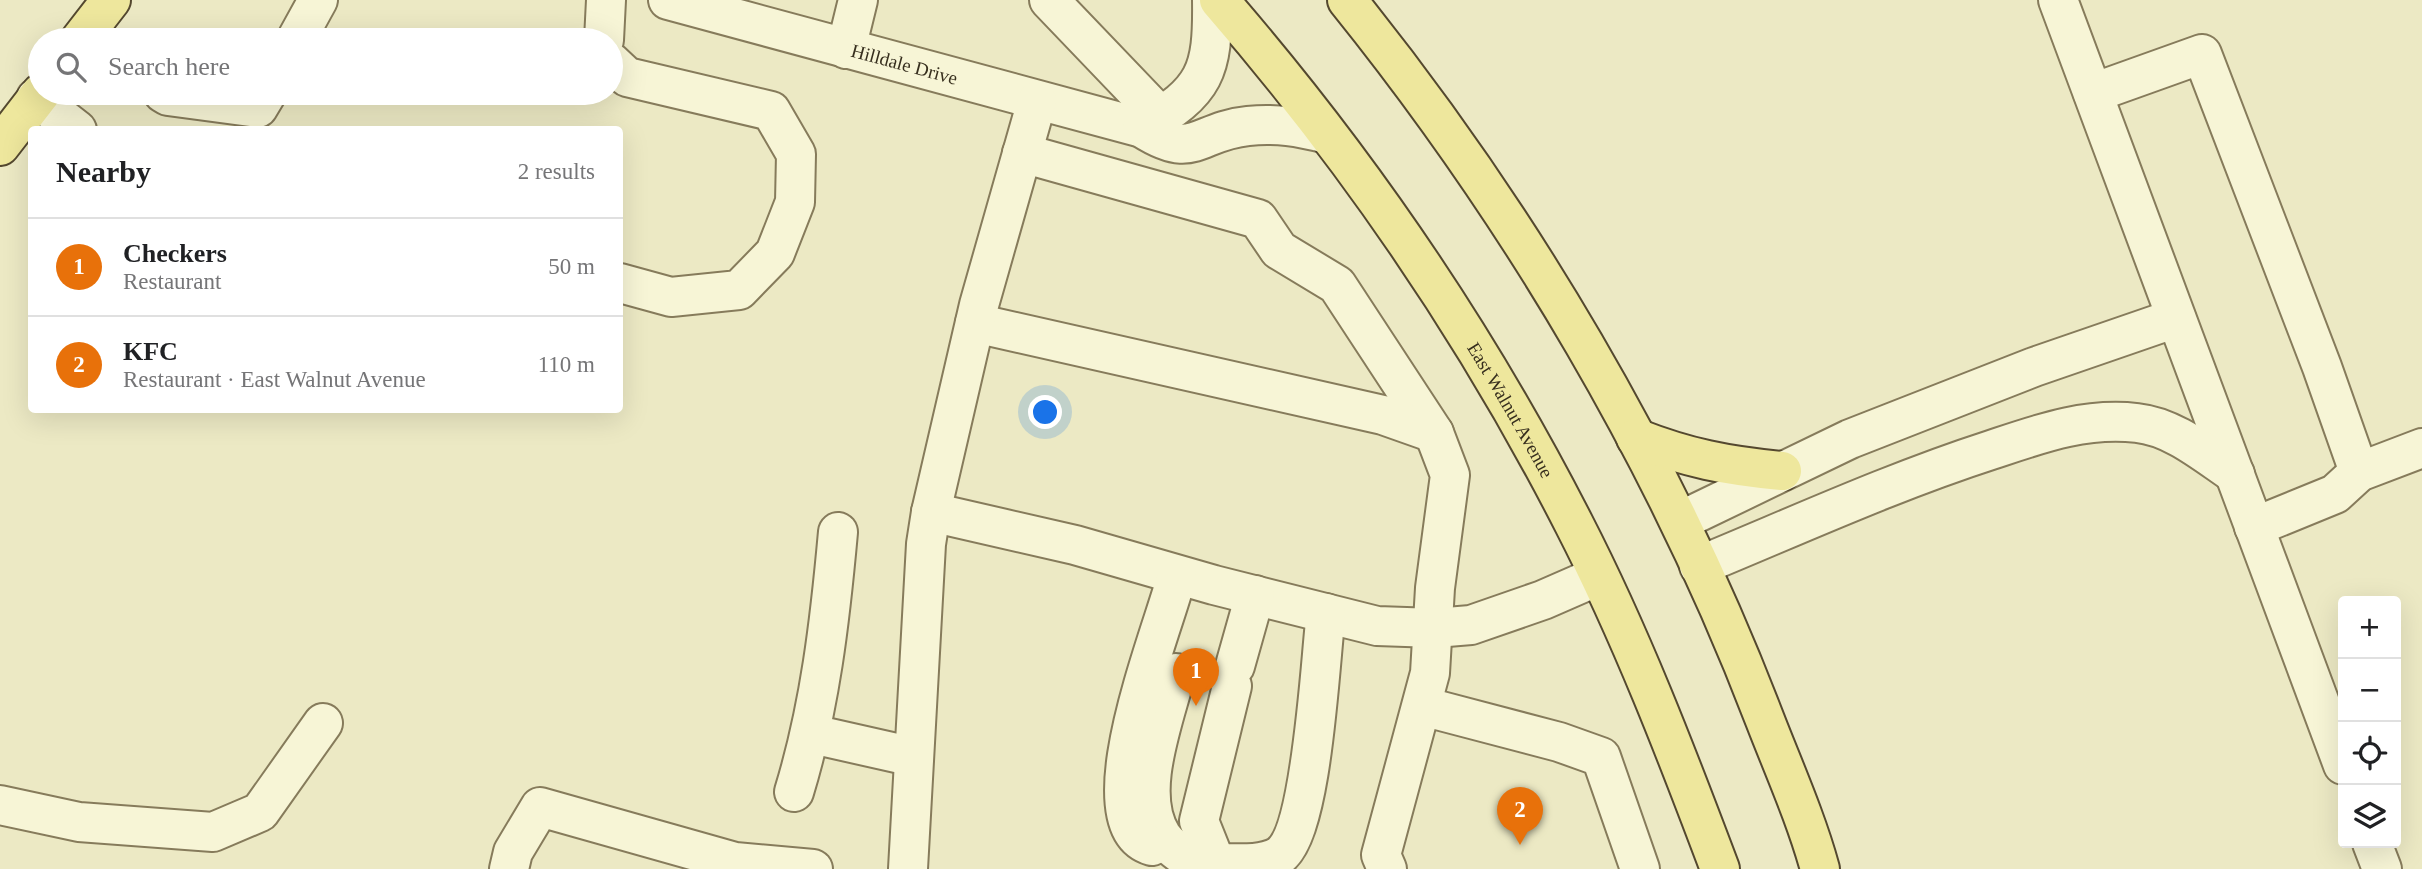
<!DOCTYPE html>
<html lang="en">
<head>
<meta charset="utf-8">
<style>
	:root { --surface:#fff; --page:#f2f2f2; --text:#202124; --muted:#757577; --line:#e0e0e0; --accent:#7c3aed }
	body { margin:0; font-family:"Times New Roman",serif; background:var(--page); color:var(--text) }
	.controls { position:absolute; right:21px; bottom:21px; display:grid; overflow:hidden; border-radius:7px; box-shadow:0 7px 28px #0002 }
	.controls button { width:63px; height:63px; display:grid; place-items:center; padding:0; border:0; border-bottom:2px solid var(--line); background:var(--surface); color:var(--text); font:35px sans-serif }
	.you { position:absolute; left:1046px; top:413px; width:24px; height:24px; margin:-18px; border:5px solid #fff; border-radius:50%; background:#1a73e8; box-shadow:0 0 0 10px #1a73e833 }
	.badge { display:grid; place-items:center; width:46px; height:46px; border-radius:50%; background:var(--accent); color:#fff; font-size:23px; font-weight:700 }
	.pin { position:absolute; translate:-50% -58px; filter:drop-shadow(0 2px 4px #0008) }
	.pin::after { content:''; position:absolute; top:37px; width:24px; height:21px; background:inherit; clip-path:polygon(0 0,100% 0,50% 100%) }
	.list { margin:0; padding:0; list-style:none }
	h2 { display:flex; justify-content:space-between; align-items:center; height:91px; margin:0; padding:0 28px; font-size:30px }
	h2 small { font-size:23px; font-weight:400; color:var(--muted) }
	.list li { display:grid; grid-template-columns:46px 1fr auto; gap:21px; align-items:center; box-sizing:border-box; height:98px; padding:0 28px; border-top:2px solid var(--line) }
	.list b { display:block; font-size:26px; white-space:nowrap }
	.list p { margin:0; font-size:23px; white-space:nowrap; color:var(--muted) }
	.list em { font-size:23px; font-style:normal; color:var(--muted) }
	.icon { flex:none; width:38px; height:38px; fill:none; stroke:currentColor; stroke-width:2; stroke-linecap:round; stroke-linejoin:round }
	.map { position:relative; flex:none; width:2422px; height:869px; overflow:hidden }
	.search { position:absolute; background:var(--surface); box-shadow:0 7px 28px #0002; left:28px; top:28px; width:595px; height:77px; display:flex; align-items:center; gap:18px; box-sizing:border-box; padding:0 24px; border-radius:38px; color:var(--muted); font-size:26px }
	.panel { position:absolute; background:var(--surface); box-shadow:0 7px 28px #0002; left:28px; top:126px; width:595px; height:287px; border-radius:7px }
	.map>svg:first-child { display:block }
</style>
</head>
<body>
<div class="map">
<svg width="2422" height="869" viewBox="0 0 2422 869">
	<rect width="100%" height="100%" fill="#ece9c4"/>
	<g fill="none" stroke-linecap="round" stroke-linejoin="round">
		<!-- minor casing -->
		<g stroke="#867b5b" stroke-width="42">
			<g id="minor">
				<path id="s1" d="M668,0L1142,128C1195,162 1196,131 1248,126C1277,123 1299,127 1327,134"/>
				<path d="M1049,0L1161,117"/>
				<path d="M2058,0L2343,765"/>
				<path d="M296,40L318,0"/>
				<path d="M604,40L606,0"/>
				<path d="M846,49L858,0"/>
				<path d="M611,62L627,77L771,111L796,154L795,202L775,253L739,290L671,297L620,283"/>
				<path d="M163,93L168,96L258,108L267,93"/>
				<path d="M2093,93L2202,54L2322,367L2359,472"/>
				<path d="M36,98L77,130"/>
				<path d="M1142,128C1206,91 1213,72 1212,0"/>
				<path d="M1022,153L1258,219L1279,250L1337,285L1434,433L1450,475L1435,588L1430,673L1381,855L1387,869"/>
				<path d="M975,323L1383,415L1434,433"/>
				<path d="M931,512L1075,545L1214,585L1377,626L1435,628L1471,625L1543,600L1598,576"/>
				<path d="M1680,521L1850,439L2034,367L2176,318"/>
				<path d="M2254,527L2335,494L2359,472L2422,448"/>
				<path d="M1699,566C1796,526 1892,482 1991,450C2039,434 2085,417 2137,423C2174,427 2205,454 2235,474"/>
				<path d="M1235,666L1255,595"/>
				<path d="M1176,673C1165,719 1134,793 1162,836C1170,848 1184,856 1195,864C1222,860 1255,869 1279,856C1313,832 1320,659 1326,613"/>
				<path d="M1422,706L1559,742L1601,757L1640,869"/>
				<path d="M812,734L914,757"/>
				<path d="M794,792C820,707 830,621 838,532"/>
				<path d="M0,805L79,822L213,832L260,812L323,723"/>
				<path d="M2372,843L2382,869"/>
				<path d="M1152,846C1081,825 1166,623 1177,575"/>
				<path d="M1215,861L1199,821L1232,686"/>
				<path d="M509,869L513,852L540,807L735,862L813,869"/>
				<path d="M908,869L926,544L931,512L979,305L1037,101"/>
			</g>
		</g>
		<!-- major casing -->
		<g stroke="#54482f" stroke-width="42">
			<g id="major">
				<path id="s2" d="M1219,0C1357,159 1478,336 1574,524C1631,635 1676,752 1720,869"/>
				<path d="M1347,0C1521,216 1666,461 1765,720C1784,769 1806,818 1820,869"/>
				<path d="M80,40L111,0"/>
				<path d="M0,146L41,93"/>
				<path d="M1636,438C1687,458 1727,466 1782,471"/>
			</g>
		</g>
		<!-- minor -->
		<use href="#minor" stroke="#f7f5d6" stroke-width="38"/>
		<!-- major -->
		<use href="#major" stroke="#eee79d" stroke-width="38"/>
	</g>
	<g text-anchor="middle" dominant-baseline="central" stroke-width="6" stroke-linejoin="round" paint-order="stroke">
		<!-- street labels -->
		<g font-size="19" fill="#372f1e" stroke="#f4f2d3">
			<text stroke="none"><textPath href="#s1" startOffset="245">Hilldale Drive</textPath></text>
			<text stroke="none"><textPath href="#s2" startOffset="504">East Walnut Avenue</textPath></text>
		</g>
	</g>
</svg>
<div class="controls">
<button>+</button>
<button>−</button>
<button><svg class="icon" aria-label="locate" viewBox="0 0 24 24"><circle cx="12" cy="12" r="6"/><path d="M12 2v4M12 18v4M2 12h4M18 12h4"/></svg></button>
<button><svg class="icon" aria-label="layers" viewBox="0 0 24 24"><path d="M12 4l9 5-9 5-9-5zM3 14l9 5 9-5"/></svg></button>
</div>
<div class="you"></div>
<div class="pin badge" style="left:1196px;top:706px;background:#e8710a">1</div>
<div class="pin badge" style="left:1520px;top:845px;background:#e8710a">2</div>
<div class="search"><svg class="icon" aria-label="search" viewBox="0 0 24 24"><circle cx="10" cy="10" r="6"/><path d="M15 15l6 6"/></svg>Search here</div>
<section class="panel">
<h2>Nearby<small>2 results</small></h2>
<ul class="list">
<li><span class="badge" style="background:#e8710a">1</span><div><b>Checkers</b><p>Restaurant</p></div><em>50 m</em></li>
<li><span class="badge" style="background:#e8710a">2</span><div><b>KFC</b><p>Restaurant · East Walnut Avenue</p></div><em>110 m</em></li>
</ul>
</section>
</div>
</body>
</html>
